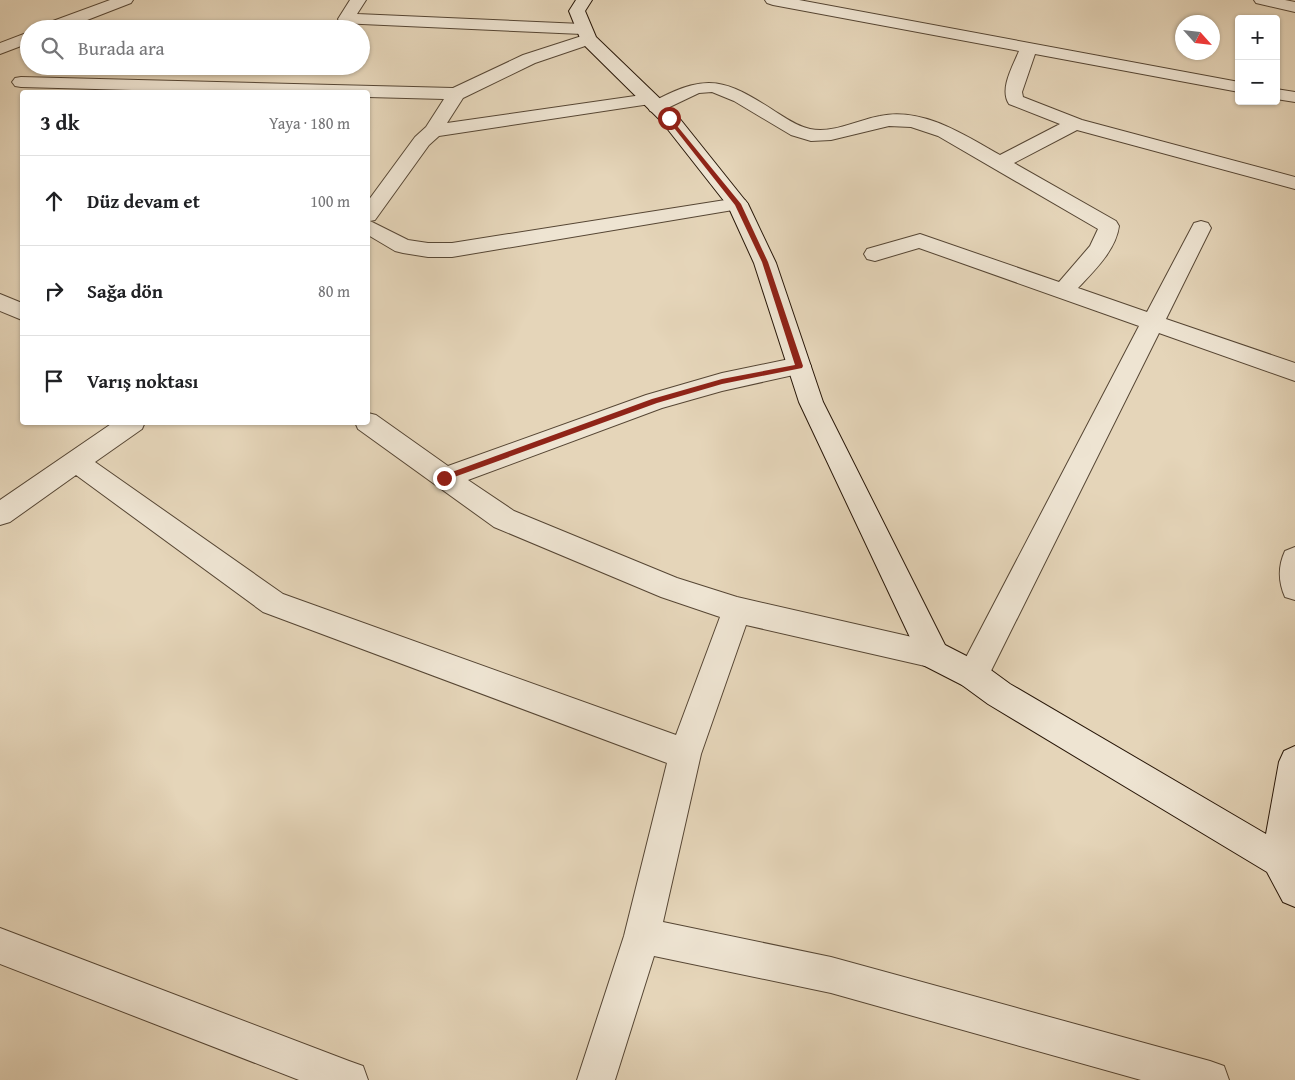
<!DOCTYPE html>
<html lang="tr">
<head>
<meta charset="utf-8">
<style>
	:root { --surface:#fff; --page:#f2f2f2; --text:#202124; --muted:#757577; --line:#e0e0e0 }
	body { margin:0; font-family:"Gentium Book Plus",serif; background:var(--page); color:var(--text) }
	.controls { position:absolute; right:15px; top:15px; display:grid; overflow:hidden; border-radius:5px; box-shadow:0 1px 4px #0004 }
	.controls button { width:45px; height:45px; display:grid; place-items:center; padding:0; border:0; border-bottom:1px solid var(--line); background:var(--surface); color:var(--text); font:25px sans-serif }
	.compass { position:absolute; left:1175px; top:15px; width:45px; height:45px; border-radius:50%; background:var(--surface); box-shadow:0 1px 4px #0004; rotate:117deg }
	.stop { position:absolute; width:15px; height:15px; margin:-11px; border:4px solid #8f2418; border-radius:50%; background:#fff }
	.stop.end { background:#8f2418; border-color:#fff; box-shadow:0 1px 5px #0008 }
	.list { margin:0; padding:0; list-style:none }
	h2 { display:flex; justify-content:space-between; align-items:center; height:65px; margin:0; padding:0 20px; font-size:21px }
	h2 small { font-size:16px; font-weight:400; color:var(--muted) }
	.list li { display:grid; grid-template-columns:32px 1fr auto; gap:15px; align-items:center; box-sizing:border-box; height:90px; padding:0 20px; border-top:1px solid var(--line) }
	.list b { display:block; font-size:19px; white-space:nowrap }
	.list em { font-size:16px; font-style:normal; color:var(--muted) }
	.icon { flex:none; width:28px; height:28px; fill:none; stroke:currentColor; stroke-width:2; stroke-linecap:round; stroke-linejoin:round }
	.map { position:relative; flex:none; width:1295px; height:1080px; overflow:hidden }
	.search { position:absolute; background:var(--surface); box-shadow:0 1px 4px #0004; left:20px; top:20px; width:350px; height:55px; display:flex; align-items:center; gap:12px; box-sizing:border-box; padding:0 18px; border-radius:28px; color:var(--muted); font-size:19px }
	.panel { position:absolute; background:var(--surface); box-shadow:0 1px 4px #0004; left:20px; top:90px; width:350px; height:335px; border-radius:5px }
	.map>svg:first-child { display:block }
</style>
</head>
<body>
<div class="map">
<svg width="1295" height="1080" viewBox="0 0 1295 1080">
	<rect width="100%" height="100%" fill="#e5d5b9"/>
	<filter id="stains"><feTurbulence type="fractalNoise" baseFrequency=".004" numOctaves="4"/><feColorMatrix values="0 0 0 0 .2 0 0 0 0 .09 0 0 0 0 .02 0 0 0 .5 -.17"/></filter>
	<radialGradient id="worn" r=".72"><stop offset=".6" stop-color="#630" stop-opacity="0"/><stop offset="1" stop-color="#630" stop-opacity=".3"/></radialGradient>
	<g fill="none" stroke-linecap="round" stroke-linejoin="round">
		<!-- street casing -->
		<g stroke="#564634" stroke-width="2">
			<path id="street" d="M110,0H133L131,3L64,29H40L42,25Z
				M350,0H366L357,14L582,24L588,25L590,29L588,33L582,34L340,23L338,19Z
				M765,0H799L1239,82V92L1035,54L1022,92L1023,97L1082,120L1295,177V189L1077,130L1014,163L1116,221L1119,226C1116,250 1094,271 1078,288L1147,312L1194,223L1201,221L1208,223L1211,228L1166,319L1295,363V381L1159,333L984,685L973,689L962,685L958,675L962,665L1139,326L919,248L875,261L867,259L864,254L867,249L920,234L1059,282L1090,246L1098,229L938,136L911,127L889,126L831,140L811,141L791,135L734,101L712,92L699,93L657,113L650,111L648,107L650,104L439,136L429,145L375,220L370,221L408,240L428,243H452L738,198L745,200L748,204L745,208L452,257H428L403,253L395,251L368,235V201L415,137L426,127L444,99L368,97V92H206L21,87L15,86L12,82L15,78L21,77L453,88L523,55L588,34L594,35L596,39L594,43L535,63L463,98L447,123L649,94L655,95L658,99C708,73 726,80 773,110C784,117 796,126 810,129C833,134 857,120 880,116C923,107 964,135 1000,155L1060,124L1009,104C999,89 1013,66 1019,51L773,5L767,3Z
				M1254,0H1285L1295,2V12L1256,3Z
				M29,32V43L0,54V43Z
				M1276,89L1295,92V102L1276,99Z
				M0,294L22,303V320L0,311Z
				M799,357L807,360L811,366L807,372L722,391L662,408L468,480L514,511L677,578L737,597L934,642L945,645L949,655L945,665L934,668L746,625L701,754L663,922L831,957L1210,1061L1224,1066L1229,1080H1141L831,993L654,956L615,1080H577L624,936L667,763L263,612L76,475L10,522L0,525V500L114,422H145L142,429L95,462L283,594L676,735L720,617L661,597L494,527L358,429L355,422H368V413L376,415L448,466L646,395L722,373Z
				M1295,547V600L1285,597C1278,581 1278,566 1285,551Z
				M0,928L349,1061L363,1066L368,1080H299L0,964Z"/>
		</g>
		<!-- secondary casing -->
		<g stroke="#271608" stroke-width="2">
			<path id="secondary" d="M576,0H592L585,11L596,37L676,114L748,204L776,263L823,402L945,645L984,665L1010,684L1266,834L1279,762L1284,751L1295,746V907L1283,902L1267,872L988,704L962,685L923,665L799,402L754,263L728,206L662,122L582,43L569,11Z"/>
		</g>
		<!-- street -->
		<use href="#street" fill="#eee4d2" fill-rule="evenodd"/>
		<!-- secondary -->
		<use href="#secondary" fill="#eee4d2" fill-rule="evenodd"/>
	</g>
	<!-- route -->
	<path fill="#8f2418" d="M669,116L741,204L768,262L803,366L802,368L722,384L657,403L446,480H441V476L652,399L722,379L795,365L762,262L735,205L667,119Z"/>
	<rect width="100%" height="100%" filter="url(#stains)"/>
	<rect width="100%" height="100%" fill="url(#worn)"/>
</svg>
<div class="controls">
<button>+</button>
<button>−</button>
</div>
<svg class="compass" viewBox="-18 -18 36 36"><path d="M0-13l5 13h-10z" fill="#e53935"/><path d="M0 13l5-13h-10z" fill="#757577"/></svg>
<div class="stop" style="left:669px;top:118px"></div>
<div class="stop end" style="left:444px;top:478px"></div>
<div class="search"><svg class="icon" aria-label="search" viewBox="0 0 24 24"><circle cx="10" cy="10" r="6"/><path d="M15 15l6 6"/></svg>Burada ara</div>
<section class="panel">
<h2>3 dk<small>Yaya · 180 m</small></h2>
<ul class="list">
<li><svg class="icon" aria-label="ahead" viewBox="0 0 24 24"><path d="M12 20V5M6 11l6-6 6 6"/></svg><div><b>Düz devam et</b></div><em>100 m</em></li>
<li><svg class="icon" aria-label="right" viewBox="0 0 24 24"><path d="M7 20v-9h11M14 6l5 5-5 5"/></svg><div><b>Sağa dön</b></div><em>80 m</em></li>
<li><svg class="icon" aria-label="arrive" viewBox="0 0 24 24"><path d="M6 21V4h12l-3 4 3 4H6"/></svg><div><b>Varış noktası</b></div></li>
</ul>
</section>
</div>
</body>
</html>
